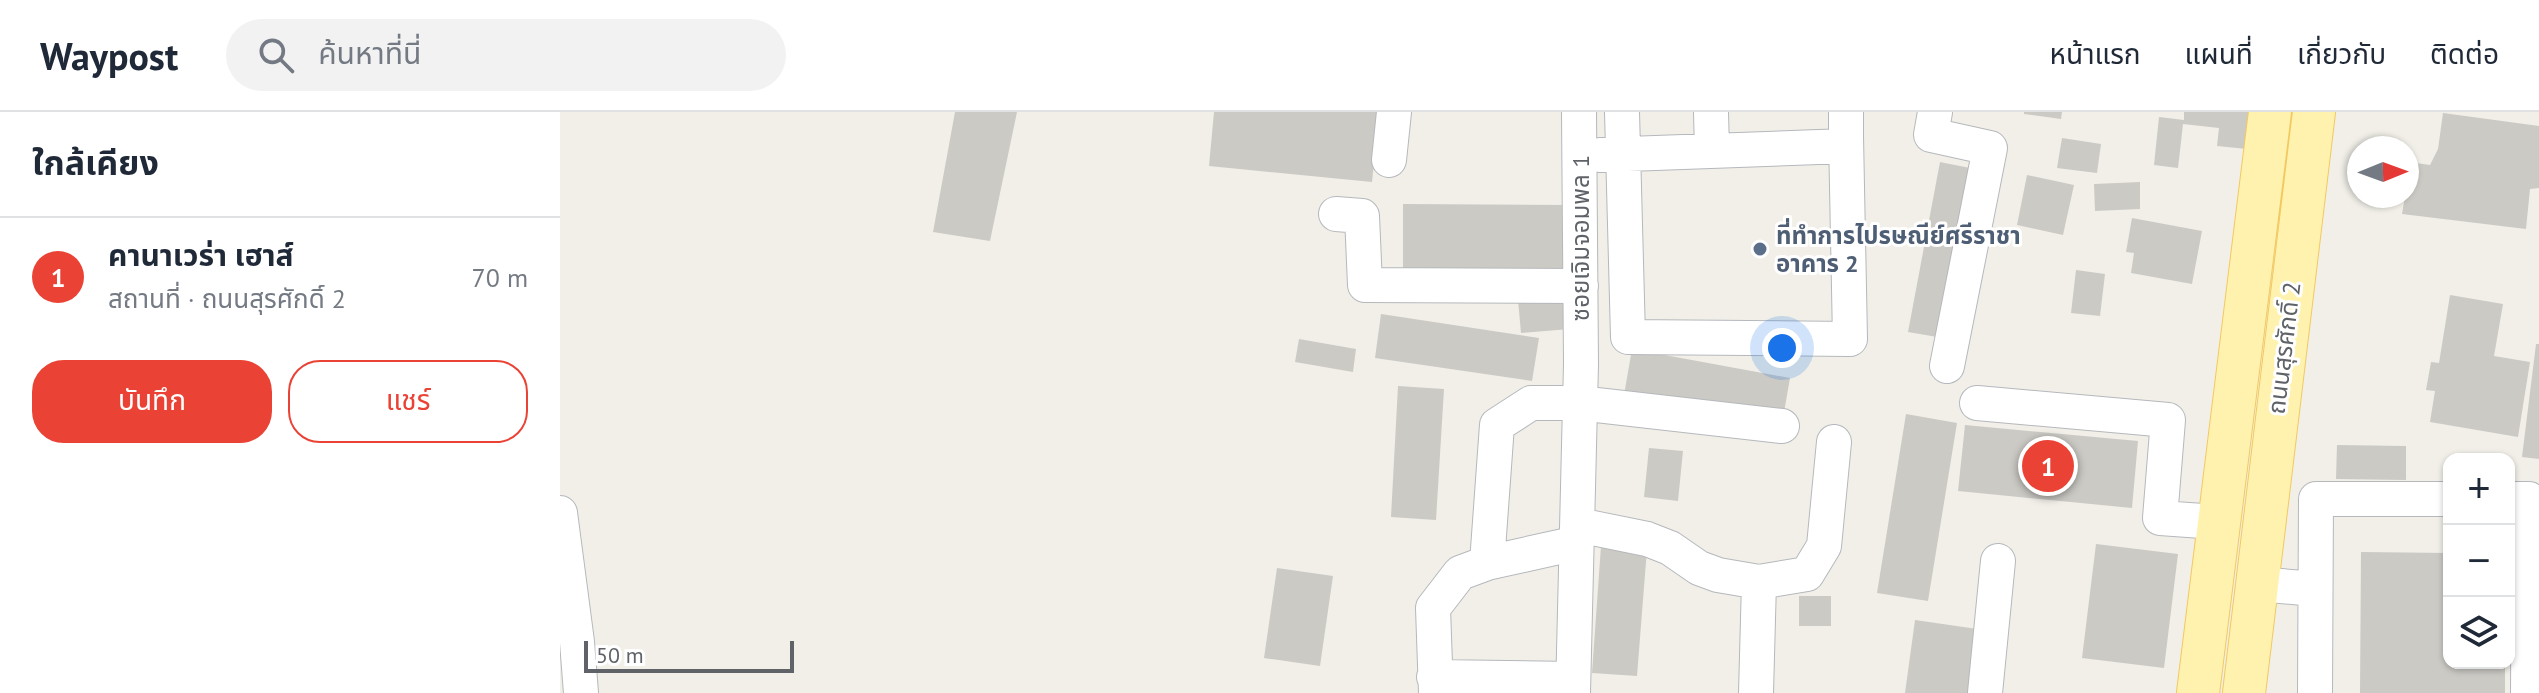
<!DOCTYPE html>
<html lang="th">
<head>
<meta charset="utf-8">
<style>
	:root { --surface:#fff; --page:#f2f2f3; --text:#1f2937; --muted:#747a83; --line:#e0e1e3; --accent:#ea4335 }
	body { margin:0; font-family:"PT Sans","Noto Sans Thai",sans-serif; background:var(--page); color:var(--text) }
	.controls { position:absolute; right:24px; bottom:24px; display:grid; overflow:hidden; border-radius:16px; box-shadow:0 2px 6px #0004 }
	.controls button { width:72px; height:72px; display:grid; place-items:center; padding:0; border:0; border-bottom:2px solid var(--line); background:var(--surface); color:var(--text); font:40px sans-serif }
	.compass { position:absolute; left:1787px; top:24px; width:72px; height:72px; border-radius:50%; background:var(--surface); box-shadow:0 2px 6px #0004; rotate:89deg }
	.scale { position:absolute; left:24px; bottom:20px; width:210px; box-sizing:border-box; padding-left:8px; border:4px solid #5f6368; border-top:0; font-size:22px; line-height:28px; white-space:nowrap; color:#5f6368; -webkit-text-stroke:6px #fff; paint-order:stroke }
	.you { position:absolute; left:1222px; top:236px; width:28px; height:28px; margin:-20px; border:6px solid #fff; border-radius:50%; background:#1a73e8; box-shadow:0 0 0 12px #1a73e833 }
	.badge { display:grid; place-items:center; width:52px; height:52px; border-radius:50%; background:var(--accent); color:#fff; font-size:26px; font-weight:700 }
	.pin { position:absolute; translate:-50% -50%; border:4px solid #fff; box-shadow:0 2px 8px #0006 }
	.list { margin:0; padding:0; list-style:none }
	h2 { display:flex; justify-content:space-between; align-items:center; height:104px; margin:0; padding:0 32px; font-size:34px }
	h2 small { font-size:26px; font-weight:400; color:var(--muted) }
	.list li { display:grid; grid-template-columns:52px 1fr auto; gap:24px; align-items:center; box-sizing:border-box; height:120px; padding:0 32px; border-top:2px solid var(--line) }
	.list b { display:block; font-size:30px; white-space:nowrap }
	.list p { margin:0; font-size:26px; white-space:nowrap; color:var(--muted) }
	.list em { font-size:26px; font-style:normal; color:var(--muted) }
	.actions { display:flex; gap:16px; padding:24px 32px }
	.actions a { flex:1; padding:18px 0; border:2px solid var(--accent); border-radius:32px; text-align:center; font-size:28px; color:var(--accent) }
	.actions .main { background:var(--accent); color:#fff }
	.icon { flex:none; width:44px; height:44px; fill:none; stroke:currentColor; stroke-width:2; stroke-linecap:round; stroke-linejoin:round }
	.map { position:relative; flex:none; width:1979px; height:581px; overflow:hidden }
	header { display:flex; align-items:center; gap:48px; box-sizing:border-box; height:112px; padding:0 40px; background:var(--surface); border-bottom:2px solid var(--line) }
	header strong { font-size:38px }
	nav { display:flex; gap:44px; margin-inline-start:auto; font-size:28px }
	.search { width:560px; height:72px; background:var(--page); display:flex; align-items:center; gap:20px; box-sizing:border-box; padding:0 28px; border-radius:44px; color:var(--muted); font-size:30px }
	main { display:flex }
	aside { flex:1; background:var(--surface) }
	.map>svg:first-child { display:block }
</style>
</head>
<body>
<header>
<strong>Waypost</strong>
<div class="search"><svg class="icon" aria-label="search" viewBox="0 0 24 24"><circle cx="10" cy="10" r="6"/><path d="M15 15l6 6"/></svg>ค้นหาที่นี่</div>
<nav><a>หน้าแรก</a><a>แผนที่</a><a>เกี่ยวกับ</a><a>ติดต่อ</a></nav>
</header>
<main>
<aside>
<h2>ใกล้เคียง<small></small></h2>
<ul class="list">
<li><span class="badge">1</span><div><b>คานาเวร่า เฮาส์</b><p>สถานที่ · ถนนสุรศักดิ์ 2</p></div><em>70 m</em></li>
</ul>
<div class="actions"><a class="main">บันทึก</a><a>แชร์</a></div>
</aside>
<div class="map">
<svg width="1979" height="581" viewBox="0 0 1979 581">
	<rect width="100%" height="100%" fill="#f1efe8"/>
	<!-- building -->
	<path fill="#cccac5" d="M395,0H457L430,129L373,120Z
		M654,0H819L812,70L649,54Z
		M1464,0H1502L1501,7L1464,2Z
		M1624,0H1691L1687,37L1657,34L1659,16L1623,12L1618,56L1594,53L1599,5L1624,8Z
		M1883,1L1979,14V76L1970,77L1966,117L1842,102L1845,84H1847L1849,50L1870,53L1878,37Z
		M1502,26L1541,32L1537,61L1497,56Z
		M1380,50L1420,58L1389,227L1348,220Z
		M1467,63L1514,73L1503,123L1457,113Z
		M1580,70V97L1535,99L1534,72Z
		M843,92L1008,93V159H843Z
		M1572,106L1642,119L1632,172L1571,161L1574,141L1566,140Z
		M1516,158L1545,162L1540,204L1511,201Z
		M1890,183L1943,192L1934,244L1970,250L1958,325L1870,310L1875,279L1866,278L1871,250L1879,251Z
		M1008,184L1010,217L961,221L958,188Z
		M821,202L979,226L972,269L815,246Z
		M739,227L796,237L793,260L735,250Z
		M1976,232H1979V347L1962,345Z
		M1072,237L1230,266L1222,312L1064,283Z
		M838,274L884,277L876,408L831,405Z
		M1346,302L1397,311L1368,489L1317,481Z
		M1405,313L1578,329L1572,396L1398,379Z
		M1777,333L1846,334V368L1776,367Z
		M1089,336L1123,339L1118,389L1084,385Z
		M1536,432L1618,442L1604,556L1522,546Z
		M1041,434L1087,437L1077,564L1032,561Z
		M1801,440L1889,441V551H1945V581H1800Z
		M717,456L773,464L760,554L704,546Z
		M1239,484H1271V514H1239Z
		M1355,508L1424,518L1416,581H1345Z"/>
	<g fill="none" stroke-linecap="round" stroke-linejoin="round">
		<!-- minor casing -->
		<g stroke="#b5b8bc" stroke-width="36">
			<path id="minor" d="M1062,0L1068,225L1290,227L1286,24
				M1151,0L1152,39
				M1375,0L1371,23L1430,36L1387,254
				M1040,43L1286,34V0
				M829,48L834,0
				M776,102L802,104L805,173L1021,174
				M1417,291L1608,308L1600,406L1657,410
				M1949,387H1969L1968,581
				M0,401L17,530L21,581
				M1018,413L1087,427L1110,436L1139,456L1158,463L1199,470
				M927,451L937,313L971,291H1019L1222,314
				M1697,472L1755,477
				M874,565L1013,567
				M876,581L873,496L900,461L927,451L1017,431
				M1013,581L1021,252L1019,0
				M1196,581L1199,470L1247,462L1264,434L1274,330
				M1425,581L1438,449
				M1755,581L1756,387H1889"/>
		</g>
		<!-- major casing -->
		<g stroke="#f2c960" stroke-width="44">
			<path id="major" d="M1638,581L1710,0
				M1684,581L1754,0"/>
		</g>
		<!-- minor -->
		<use href="#minor" stroke="#fff" stroke-width="34"/>
		<!-- major -->
		<use href="#major" stroke="#fff2af" stroke-width="42"/>
	</g>
	<!-- markers -->
	<circle fill="#5c6f8a" stroke="#fff" stroke-width="3" cx="1200" cy="137" r="8"/>
	<g text-anchor="middle" dominant-baseline="central" stroke-width="6" stroke-linejoin="round" paint-order="stroke">
		<!-- service labels -->
		<g font-size="24" font-weight="bold" fill="#4e5e75" stroke="#fff" text-anchor="start">
			<text x="1216" y="123">ที่ทำการไปรษณีย์ศรีราชา<tspan x="1216" dy="28">อาคาร 2</tspan></text>
		</g>
		<!-- street labels -->
		<g font-size="24" fill="#5f6368" stroke="#fff">
			<text transform="translate(1020 126) rotate(-90)">ซอยเจิมจอมพล 1</text>
			<text transform="translate(1724 236) rotate(-83)">ถนนสุรศักดิ์ 2</text>
		</g>
	</g>
</svg>
<div class="controls">
<button>+</button>
<button>−</button>
<button><svg class="icon" aria-label="layers" viewBox="0 0 24 24"><path d="M12 4l9 5-9 5-9-5zM3 14l9 5 9-5"/></svg></button>
</div>
<svg class="compass" viewBox="-18 -18 36 36"><path d="M0-13l5 13h-10z" fill="#e53935"/><path d="M0 13l5-13h-10z" fill="#747a83"/></svg>
<div class="scale">50 m</div>
<div class="you"></div>
<div class="pin badge" style="left:1488px;top:354px">1</div>
</div>
</main>
</body>
</html>
